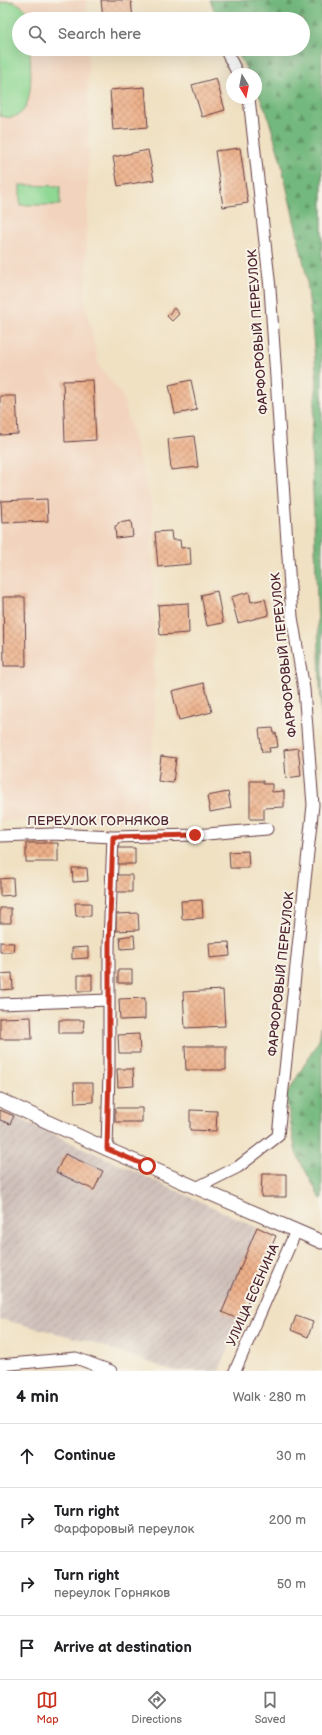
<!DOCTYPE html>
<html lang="en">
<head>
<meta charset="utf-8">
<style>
	:root { --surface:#fff; --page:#f6f6f6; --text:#202124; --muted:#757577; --line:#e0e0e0; --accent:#c8321e }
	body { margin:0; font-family:"Balsamiq Sans",sans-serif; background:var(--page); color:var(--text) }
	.compass { position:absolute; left:226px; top:68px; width:36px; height:36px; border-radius:50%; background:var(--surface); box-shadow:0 4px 16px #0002; rotate:170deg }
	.stop { position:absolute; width:12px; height:12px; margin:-9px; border:3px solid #c8321e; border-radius:50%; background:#fff }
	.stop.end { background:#c8321e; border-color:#fff; box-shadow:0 1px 4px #0008 }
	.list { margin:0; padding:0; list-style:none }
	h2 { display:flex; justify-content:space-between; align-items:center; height:52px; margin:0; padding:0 16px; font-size:17px }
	h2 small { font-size:13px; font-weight:400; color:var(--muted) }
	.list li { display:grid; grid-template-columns:26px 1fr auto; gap:12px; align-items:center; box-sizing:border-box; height:64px; padding:0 16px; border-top:1px solid var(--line) }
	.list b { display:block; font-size:15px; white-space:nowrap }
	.list p { margin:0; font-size:13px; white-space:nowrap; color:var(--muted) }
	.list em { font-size:13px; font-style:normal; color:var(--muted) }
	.icon { flex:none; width:22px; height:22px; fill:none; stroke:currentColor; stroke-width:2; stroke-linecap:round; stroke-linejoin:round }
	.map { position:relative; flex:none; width:322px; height:1371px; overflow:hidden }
	.search { position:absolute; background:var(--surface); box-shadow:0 4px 16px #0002; left:12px; right:12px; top:12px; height:44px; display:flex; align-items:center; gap:10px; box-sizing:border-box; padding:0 14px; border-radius:22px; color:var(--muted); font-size:15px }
	.sheet { height:308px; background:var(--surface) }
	nav { display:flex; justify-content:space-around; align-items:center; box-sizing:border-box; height:56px; border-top:1px solid var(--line); background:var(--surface); font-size:11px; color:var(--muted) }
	nav a { display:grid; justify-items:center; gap:2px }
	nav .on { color:var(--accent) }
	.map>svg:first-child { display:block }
</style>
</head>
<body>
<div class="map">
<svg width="322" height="1371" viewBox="0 0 322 1371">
	<defs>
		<pattern id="industrial-furrows" width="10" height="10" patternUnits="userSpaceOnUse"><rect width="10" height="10" fill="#cfc0ba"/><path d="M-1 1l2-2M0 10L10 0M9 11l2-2" fill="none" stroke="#b3a5a0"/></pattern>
		<pattern id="forest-firs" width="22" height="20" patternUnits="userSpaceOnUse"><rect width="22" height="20" fill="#73b87e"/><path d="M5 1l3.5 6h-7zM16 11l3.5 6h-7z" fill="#609567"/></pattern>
		<pattern id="building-cross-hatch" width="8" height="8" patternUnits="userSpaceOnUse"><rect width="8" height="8" fill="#eeb18a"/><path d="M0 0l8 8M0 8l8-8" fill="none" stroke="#c38f71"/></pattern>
	</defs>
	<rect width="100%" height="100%" fill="#f7f3e8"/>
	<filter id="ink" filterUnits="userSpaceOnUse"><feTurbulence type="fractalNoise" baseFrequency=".025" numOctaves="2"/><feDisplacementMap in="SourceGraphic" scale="8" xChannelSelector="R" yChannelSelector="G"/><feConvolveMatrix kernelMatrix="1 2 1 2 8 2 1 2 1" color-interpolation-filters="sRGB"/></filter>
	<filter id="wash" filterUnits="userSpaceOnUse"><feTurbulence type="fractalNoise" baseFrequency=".012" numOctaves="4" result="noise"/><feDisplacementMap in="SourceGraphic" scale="16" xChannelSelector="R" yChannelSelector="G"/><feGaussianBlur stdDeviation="0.9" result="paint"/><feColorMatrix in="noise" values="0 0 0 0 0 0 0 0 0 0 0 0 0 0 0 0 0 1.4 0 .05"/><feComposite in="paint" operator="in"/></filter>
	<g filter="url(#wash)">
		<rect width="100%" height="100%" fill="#f0e1c3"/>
		<!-- built -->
		<path fill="#f2d4be" d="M0,0H87V19H19V49H88L89,148L85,302L99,366L122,395L152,507L155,728L144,821H0Z"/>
		<!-- industrial -->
		<path fill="url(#industrial-furrows)" d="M0,1110L276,1236L219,1371H173L88,1341L0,1319Z"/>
		<!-- grass -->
		<path fill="#8fd894" stroke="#6c7c60" d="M8,1C19,2 27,8 30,19H19V49H30C30,70 38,127 0,116V3Z
			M20,185L60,186V205H20Z"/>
		<!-- forest -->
		<path fill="url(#forest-firs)" stroke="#5e6c54" d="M210,0H322V734L311,440L317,382L312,326L306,273L281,162L267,113L256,89V74H249L236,49H303V19H218Z
			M322,1022V1199L320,1198L296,1153L286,1096L319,1040Z"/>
		<g id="blocks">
			<!-- building -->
			<path fill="url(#building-cross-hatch)" d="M101,0H131L133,19H103Z
				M216,78L225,110L202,117L192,85Z
				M145,87L148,127L113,130L110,90Z
				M240,148L248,203L223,207L215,151Z
				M148,150L154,180L118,186L113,157Z
				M174,308L179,314L172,321L167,316Z
				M93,380L96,440L65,442L63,381Z
				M191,380L197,410L175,414L169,385Z
				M0,396H16L18,434L0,435Z
				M194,436L198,467L171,470L168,439Z
				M47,499L48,521L2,523L1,501Z
				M131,521L133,536L116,538L115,526L118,525V523Z
				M171,531L172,540H180L181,548L190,547L191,564L158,567L155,532Z
				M217,591L223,623L207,626L201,595Z
				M249,592L251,602L265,599L269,615L238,623L231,597Z
				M3,597H25L26,666H4Z
				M188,603L189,633L160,635L158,605Z
				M204,683L212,712L179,720L172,691Z
				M273,728L274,734L276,733L278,747L269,748L270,752H262L259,729Z
				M298,748L301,776L286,778L284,750Z
				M161,756L176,758L173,783L158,781Z
				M250,781H263V784H272V792L284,791V807L264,808V819H250Z
				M228,792L231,808L210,812L207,796Z
				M26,843H58V862H26Z
				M117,848H135V864H117Z
				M248,851L249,868H230L229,852Z
				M72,868H87L88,881L73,882Z
				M115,875H132V892H115Z
				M13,878L14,895L0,896V879Z
				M202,900L203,918L182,919L181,901Z
				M75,903H91V916H76Z
				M0,908H11V923H0Z
				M138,913L139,930L116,931V914Z
				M134,935L135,948L121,949L120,937Z
				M0,942L14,943L13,952H0Z
				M229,942L230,956L210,958L209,943Z
				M88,947V958L72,959V948Z
				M118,970H132V983H118Z
				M12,973L13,989L1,990L0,974Z
				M78,975H92V991H78Z
				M223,990L225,1026L185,1028L183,992Z
				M145,998V1019L120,1020L119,999Z
				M31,1017L32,1039H0V1018Z
				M59,1020H84L83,1033H59Z
				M139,1034L140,1053H119L118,1035Z
				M185,1046H226V1070H186Z
				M117,1069H133L134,1086L118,1087Z
				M74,1083H93V1102L75,1103Z
				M115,1108H142V1122H115Z
				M0,1110L14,1116L10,1124L0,1120Z
				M190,1110L217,1111L216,1131L190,1130Z
				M65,1154L103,1171L94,1190L56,1172Z
				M262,1174H286V1197H261Z
				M257,1227L276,1236L240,1320L222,1312Z
				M296,1316L313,1322L308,1337L291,1330Z"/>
		</g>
	</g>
	<g filter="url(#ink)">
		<use href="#blocks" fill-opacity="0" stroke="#633c42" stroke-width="1"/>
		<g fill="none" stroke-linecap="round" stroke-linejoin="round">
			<!-- minor casing -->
			<g stroke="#633c42" stroke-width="13">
				<path id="minor" d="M225,49L238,74
					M0,836L52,834L113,837L195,835L267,829
					M0,1004L109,1000
					M107,1149L109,1070V944L113,837
					M196,1188L238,1167L278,1136L313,805L304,689L292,617L270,288L249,98
					M0,1365L76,1358L111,1371
					M235,1371L296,1231"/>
			</g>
			<!-- tertiary casing -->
			<g stroke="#633c42" stroke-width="15">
				<path id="tertiary" d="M0,1100L107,1149L322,1242"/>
			</g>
			<!-- minor -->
			<use href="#minor" stroke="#fff" stroke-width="11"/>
			<!-- tertiary -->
			<use href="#tertiary" stroke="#fff" stroke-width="13"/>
		</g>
	</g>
	<g fill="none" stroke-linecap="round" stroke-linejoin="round" filter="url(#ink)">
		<!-- route -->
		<path stroke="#c8321e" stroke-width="5" d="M147,1166L107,1149L109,1070V944L113,837L195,835"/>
	</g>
	<g text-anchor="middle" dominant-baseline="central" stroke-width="4" stroke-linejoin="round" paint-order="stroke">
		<!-- street labels -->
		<g font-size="13" fill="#4a1f2b" stroke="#f7f3e8">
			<text transform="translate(258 332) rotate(-94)">ФАРФОРОВЫЙ ПЕРЕУЛОК</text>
			<text transform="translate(284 655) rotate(-96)">ФАРФОРОВЫЙ ПЕРЕУЛОК</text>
			<text x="98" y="821">ПЕРЕУЛОК ГОРНЯКОВ</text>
			<text transform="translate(281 974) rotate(-84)">ФАРФОРОВЫЙ ПЕРЕУЛОК</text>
			<text transform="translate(253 1295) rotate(-66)">УЛИЦА ЕСЕНИНА</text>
		</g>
	</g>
</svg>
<svg class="compass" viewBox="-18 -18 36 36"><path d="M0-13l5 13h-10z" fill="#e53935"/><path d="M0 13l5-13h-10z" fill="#757577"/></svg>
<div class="stop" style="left:147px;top:1166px"></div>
<div class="stop end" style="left:195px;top:835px"></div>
<div class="search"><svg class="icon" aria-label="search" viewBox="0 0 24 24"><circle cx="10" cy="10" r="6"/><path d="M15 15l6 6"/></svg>Search here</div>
</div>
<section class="sheet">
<h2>4 min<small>Walk · 280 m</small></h2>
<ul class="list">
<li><svg class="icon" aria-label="ahead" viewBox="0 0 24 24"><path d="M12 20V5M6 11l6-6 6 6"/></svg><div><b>Continue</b></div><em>30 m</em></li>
<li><svg class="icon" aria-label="right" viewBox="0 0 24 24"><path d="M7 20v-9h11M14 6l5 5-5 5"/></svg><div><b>Turn right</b><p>Фарфоровый переулок</p></div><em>200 m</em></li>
<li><svg class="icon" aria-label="right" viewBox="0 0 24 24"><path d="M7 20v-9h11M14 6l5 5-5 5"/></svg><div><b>Turn right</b><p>переулок Горняков</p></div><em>50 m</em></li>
<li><svg class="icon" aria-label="arrive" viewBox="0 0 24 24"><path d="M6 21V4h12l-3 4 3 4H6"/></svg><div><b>Arrive at destination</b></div></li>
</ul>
</section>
<nav>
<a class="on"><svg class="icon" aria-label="map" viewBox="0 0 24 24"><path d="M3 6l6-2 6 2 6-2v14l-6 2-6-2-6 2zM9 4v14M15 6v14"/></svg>Map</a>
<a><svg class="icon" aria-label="directions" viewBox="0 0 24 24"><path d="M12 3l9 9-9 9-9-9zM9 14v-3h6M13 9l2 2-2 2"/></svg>Directions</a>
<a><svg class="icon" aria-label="saved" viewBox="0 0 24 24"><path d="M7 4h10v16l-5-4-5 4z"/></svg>Saved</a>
</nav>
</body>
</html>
